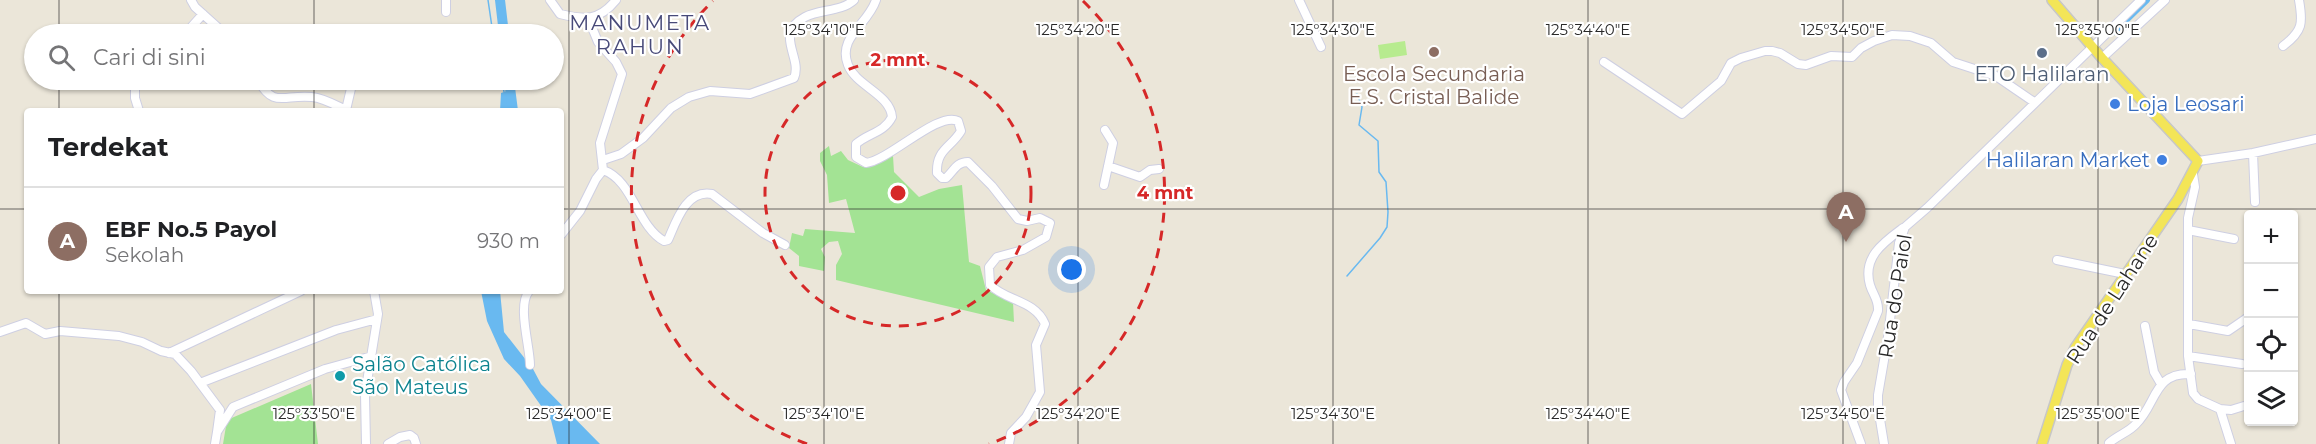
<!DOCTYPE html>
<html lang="id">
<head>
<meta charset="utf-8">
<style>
	:root { --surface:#fff; --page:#f2f2f2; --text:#202124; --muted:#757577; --line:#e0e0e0; --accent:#b45309 }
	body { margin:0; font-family:Montserrat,sans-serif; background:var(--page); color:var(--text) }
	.controls { position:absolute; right:18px; bottom:18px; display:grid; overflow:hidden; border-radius:6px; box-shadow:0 2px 4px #0004 }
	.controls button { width:54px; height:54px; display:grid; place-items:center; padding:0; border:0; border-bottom:2px solid var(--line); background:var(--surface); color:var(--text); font:30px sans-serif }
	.you { position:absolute; left:1072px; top:270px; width:21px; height:21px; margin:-15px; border:4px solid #fff; border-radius:50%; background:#1a73e8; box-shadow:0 0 0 9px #1a73e833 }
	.badge { display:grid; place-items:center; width:39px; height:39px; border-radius:50%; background:var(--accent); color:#fff; font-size:20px; font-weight:700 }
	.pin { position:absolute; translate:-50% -50px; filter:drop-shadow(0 2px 3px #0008) }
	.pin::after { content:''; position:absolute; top:32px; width:21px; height:18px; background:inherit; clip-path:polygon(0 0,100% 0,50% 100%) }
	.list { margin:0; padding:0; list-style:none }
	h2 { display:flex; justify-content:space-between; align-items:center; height:78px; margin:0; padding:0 24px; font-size:26px }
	h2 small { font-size:20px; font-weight:400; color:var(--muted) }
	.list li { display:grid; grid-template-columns:39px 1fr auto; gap:18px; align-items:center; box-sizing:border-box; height:108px; padding:0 24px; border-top:2px solid var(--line) }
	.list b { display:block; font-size:22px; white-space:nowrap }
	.list p { margin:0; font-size:20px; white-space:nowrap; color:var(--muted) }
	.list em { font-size:20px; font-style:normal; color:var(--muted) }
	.icon { flex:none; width:33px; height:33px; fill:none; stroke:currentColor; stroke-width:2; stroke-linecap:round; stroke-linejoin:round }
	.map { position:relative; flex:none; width:2316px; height:444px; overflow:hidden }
	.search { position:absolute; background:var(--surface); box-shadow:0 2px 4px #0004; left:24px; top:24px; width:540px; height:66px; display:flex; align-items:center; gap:15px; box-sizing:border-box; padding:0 21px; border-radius:33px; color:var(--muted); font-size:22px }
	.panel { position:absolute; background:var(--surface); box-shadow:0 2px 4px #0004; left:24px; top:108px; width:540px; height:186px; border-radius:6px }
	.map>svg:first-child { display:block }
</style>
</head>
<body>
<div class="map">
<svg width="2316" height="444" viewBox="0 0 2316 444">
	<rect width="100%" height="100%" fill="#ebe6d9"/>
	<!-- green -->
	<path fill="#a3e394" d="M829,146L831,156L841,151L848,160L863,167L893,156L894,172L919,197L939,189L962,185L969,262L980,266L986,290L1013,302L1014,322L836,280V265L842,254L838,241L829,242L821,249L825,257L824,271L799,266V256L789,248L792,233L803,236L805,229L855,233L846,199L829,203L827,175L820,161V153Z
		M311,384L318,444H223L227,420Z"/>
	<!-- pitch -->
	<path fill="#b7eb8f" d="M1405,41L1407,55L1380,59L1378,45Z"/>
	<!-- water -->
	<path fill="#69b9f0" d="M507,91L512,111H500L501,93Z
		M481,291H500L504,332L533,369L541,384L600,444H557L551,420L520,376L504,359L487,321Z"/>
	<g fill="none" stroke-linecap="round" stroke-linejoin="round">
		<!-- stream -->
		<path stroke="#69b9f0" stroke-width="1.5" d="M488,0L493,34
			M502,80L504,92
			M1347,276L1380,238L1387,227L1388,212L1386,182L1379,172L1378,141L1359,125L1362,107L1357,94"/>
		<!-- canal -->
		<path stroke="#69b9f0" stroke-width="6" d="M2114,32L2147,0"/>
		<!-- river -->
		<path stroke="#69b9f0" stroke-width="10" d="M500,0L504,34
			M509,80L513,111"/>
		<!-- minor casing -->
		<g stroke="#cecfe2" stroke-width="10">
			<path id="minor" d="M191,0L195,7L225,34
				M550,0L560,14C585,20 599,21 616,0
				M876,0C868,25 837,37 848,65C856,86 890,94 892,117C884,133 868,133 856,144V157L866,163C890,160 938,111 958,121L961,131C951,148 936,149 937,173L942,178H946C954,171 956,162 968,162L992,186L1018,219L1027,221L1040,218L1050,223L1046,237L1023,250L997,257L989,267L990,285C1006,301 1035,300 1045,324L1036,345L1040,392L1026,417L1011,433L1009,444
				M1299,0L1321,47
				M446,12V0
				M185,34L203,14
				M2283,46C2303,31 2303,23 2299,0
				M2102,58L2165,0
				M1604,62L1682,114L1721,81L1731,63L1741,58L1765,51H1772L1780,53L1798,64L1806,65L1831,56L1852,57L1861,48L1874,41L1892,35L1910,36L1931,43L1953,62L1996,76L2034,102
				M135,80V98L139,111
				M258,80C274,109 284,94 312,97C324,98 337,106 348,111
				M346,110L353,80
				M2253,153L2255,202
				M603,160L621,154L643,138L671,108L689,97L710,91L750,94L794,78C803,57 773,34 805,17C820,9 841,12 854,0
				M2198,161L2253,153L2316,139
				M1108,166L1140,177L1150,170L1159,169
				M603,170C633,180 637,226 664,241L668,240C676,222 686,189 712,194L763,233L785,245
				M2193,174L2195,187L2188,218V356L2242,364
				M1104,185L1113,143L1105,130
				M2188,230L2234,239
				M561,235L580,211L596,179L603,170L600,143L622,74L616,62L598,42L591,25L595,17
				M2057,260L2125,274
				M529,291C517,306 530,346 530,365
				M2189,324L2228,331L2247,318
				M2145,326L2154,372L2161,384
				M0,332L26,323L45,334L60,331L119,336L142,342L161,351L175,354L191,371L220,410L217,432
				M169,353L301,291
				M2188,356L2193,393L2198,399L2220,409L2231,410L2244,406
				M200,383L336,330L377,319
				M2220,409L2231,444
				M2109,443C2118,435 2129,432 2136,424C2157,404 2153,372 2191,374
				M215,444L217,432L233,407L325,369L372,356
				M366,444L365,394L378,314L374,291
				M388,444L400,437L410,435L414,438L416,444
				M1861,444L1841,390L1844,382L1857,363L1878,311C1879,300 1873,295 1870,285C1862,257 1884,242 1903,228
				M1884,444L1878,407V395L1888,337L1899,243L1905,227L1927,208L2141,0"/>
		</g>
		<!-- major casing -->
		<g stroke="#c7c7c7" stroke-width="12">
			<path id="major" d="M2042,444L2067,365L2075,348L2178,199L2198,161L2102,58L2052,0"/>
		</g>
		<!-- minor -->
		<use href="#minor" stroke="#fff" stroke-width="8"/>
		<!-- major -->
		<use href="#major" stroke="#f3e557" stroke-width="9"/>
	</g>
	<!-- ticks -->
	<path fill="none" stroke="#282828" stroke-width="1.5" stroke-opacity="0.45" d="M59,0V34M314,0V34M569,0V444M824,0V444M1078,0V444M1333,0V444M1588,0V444M1843,0V444M2098,0V444M59,80V111M314,80V111M0,209H27M561,209H2316M59,291V444M314,291V444"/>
	<!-- distance rings -->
	<g fill="none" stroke="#d62828" stroke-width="3" stroke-dasharray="10 8">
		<circle cx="898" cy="193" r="133"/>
		<path d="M807 444A267 267 0 0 1 713 1M1083 1A267 267 0 0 1 989 444"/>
	</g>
	<!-- markers -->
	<circle fill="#8d6e63" stroke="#fff" stroke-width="2" cx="1434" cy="52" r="6"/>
	<circle fill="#5c6f8a" stroke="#fff" stroke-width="2" cx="2042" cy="53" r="6"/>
	<g fill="#3f7fe0" stroke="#fff" stroke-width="2">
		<circle cx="2115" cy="104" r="6"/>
		<circle cx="2162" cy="160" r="6"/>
	</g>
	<circle fill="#0f9aa8" stroke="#fff" stroke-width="2" cx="340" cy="376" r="6"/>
	<g text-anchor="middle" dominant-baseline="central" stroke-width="4.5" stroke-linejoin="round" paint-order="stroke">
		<!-- education labels -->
		<g font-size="20" fill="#785e54" stroke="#fff">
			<text x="1434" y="74">Escola Secundaria<tspan x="1434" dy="23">E.S. Cristal Balide</tspan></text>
		</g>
		<!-- service labels -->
		<g font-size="20" fill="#4e5e75" stroke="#fff">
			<text x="2042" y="74">ETO Halilaran</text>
		</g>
		<!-- shop labels -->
		<g font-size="20" fill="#366cbe" stroke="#fff" text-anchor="start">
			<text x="2127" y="104">Loja Leosari</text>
			<text x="2150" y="160" text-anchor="end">Halilaran Market</text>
		</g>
		<!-- street labels -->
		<g font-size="20" fill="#282828" stroke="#fff">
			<text transform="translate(1895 296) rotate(-81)">Rua do Paiol</text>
			<text transform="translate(2112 299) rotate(-57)">Rua de Lahane</text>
		</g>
		<!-- culture labels -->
		<g font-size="20" fill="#0d838f" stroke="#fff" text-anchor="start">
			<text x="352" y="364">Salão Católica<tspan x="352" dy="23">São Mateus</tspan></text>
		</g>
		<!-- neighbourhood labels -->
		<g font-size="21" letter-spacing="1.5" fill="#484a79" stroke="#fff">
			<text x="640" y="22">MANUMETA<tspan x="640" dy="24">RAHUN</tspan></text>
		</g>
	</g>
	<g font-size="15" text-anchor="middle" fill="#282828" stroke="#fff" stroke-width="4.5" stroke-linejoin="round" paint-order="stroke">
		<text x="824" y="35">125°34'10"E</text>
		<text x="1078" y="35">125°34'20"E</text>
		<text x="1333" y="35">125°34'30"E</text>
		<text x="1588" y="35">125°34'40"E</text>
		<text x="1843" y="35">125°34'50"E</text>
		<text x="2098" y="35">125°35'00"E</text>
		<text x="314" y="419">125°33'50"E</text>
		<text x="569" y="419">125°34'00"E</text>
		<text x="824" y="419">125°34'10"E</text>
		<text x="1078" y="419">125°34'20"E</text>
		<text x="1333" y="419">125°34'30"E</text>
		<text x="1588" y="419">125°34'40"E</text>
		<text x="1843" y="419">125°34'50"E</text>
		<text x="2098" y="419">125°35'00"E</text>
	</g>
	<circle cx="898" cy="193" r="9" fill="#d62828" stroke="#fff" stroke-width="3"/>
	<g font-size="18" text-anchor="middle" font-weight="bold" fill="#d62828" stroke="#fff" stroke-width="4.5" stroke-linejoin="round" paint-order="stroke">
		<text x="898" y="66">2 mnt</text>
		<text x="1165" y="199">4 mnt</text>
	</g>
</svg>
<div class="controls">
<button>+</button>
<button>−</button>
<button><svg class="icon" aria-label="locate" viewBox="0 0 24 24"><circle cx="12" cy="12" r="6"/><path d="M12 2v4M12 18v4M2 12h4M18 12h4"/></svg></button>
<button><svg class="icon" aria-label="layers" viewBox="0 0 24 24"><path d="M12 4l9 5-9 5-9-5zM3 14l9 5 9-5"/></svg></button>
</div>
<div class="you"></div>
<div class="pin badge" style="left:1846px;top:242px;background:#8d6e63">A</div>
<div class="search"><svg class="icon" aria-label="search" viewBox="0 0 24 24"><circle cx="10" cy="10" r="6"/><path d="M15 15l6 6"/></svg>Cari di sini</div>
<section class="panel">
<h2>Terdekat<small></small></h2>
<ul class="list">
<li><span class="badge" style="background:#8d6e63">A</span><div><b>EBF No.5 Payol</b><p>Sekolah</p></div><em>930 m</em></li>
</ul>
</section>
</div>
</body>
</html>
